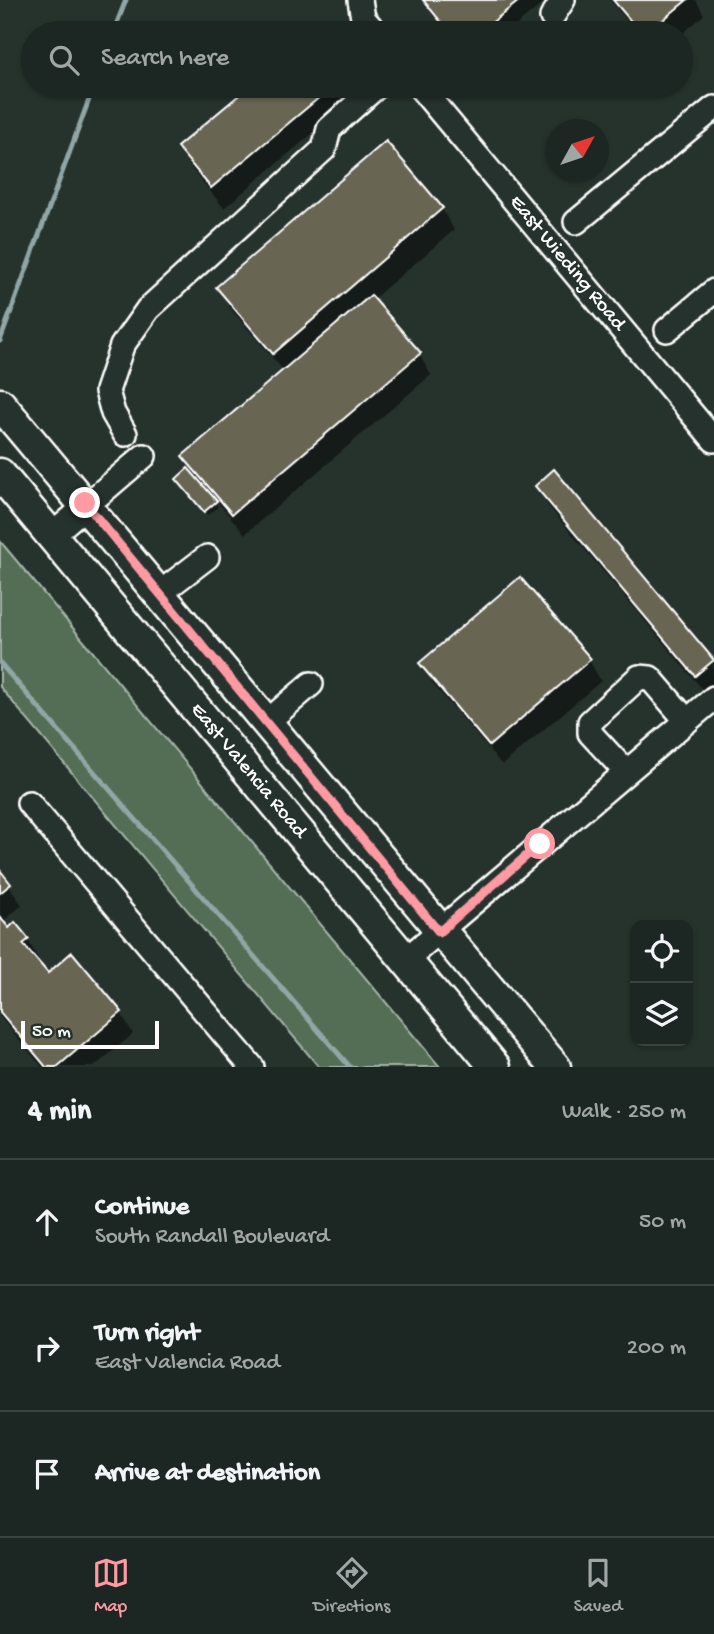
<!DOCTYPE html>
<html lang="en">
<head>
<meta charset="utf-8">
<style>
	:root { --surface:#1c2622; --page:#29322f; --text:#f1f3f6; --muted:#a0a5a5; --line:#3a4340; --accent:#ff9aa2 }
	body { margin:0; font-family:"Gochi Hand",sans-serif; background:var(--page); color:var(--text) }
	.controls { position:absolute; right:21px; bottom:21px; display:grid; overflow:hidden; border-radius:14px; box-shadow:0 2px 5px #0004 }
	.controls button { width:63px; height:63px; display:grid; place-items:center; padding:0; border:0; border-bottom:2px solid var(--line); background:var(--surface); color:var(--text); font:35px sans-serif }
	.compass { position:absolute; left:546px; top:119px; width:63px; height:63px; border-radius:50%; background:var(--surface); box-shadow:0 2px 5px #0004; rotate:50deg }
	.scale { position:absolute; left:21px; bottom:18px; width:138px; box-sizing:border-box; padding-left:7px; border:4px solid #fff; border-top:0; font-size:19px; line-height:24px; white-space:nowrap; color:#fff; -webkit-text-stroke:5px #26332d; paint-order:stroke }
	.stop { position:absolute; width:21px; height:21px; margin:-16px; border:5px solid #ff9aa2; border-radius:50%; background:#fff }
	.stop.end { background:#ff9aa2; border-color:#fff; box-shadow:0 2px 7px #0008 }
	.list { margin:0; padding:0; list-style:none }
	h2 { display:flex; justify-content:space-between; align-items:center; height:91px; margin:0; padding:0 28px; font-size:30px }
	h2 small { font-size:23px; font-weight:400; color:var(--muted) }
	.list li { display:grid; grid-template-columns:46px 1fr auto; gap:21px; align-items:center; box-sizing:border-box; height:126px; padding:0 28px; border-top:2px solid var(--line) }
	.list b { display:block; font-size:26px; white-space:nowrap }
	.list p { margin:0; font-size:23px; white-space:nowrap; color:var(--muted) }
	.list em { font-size:23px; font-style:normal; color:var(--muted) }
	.icon { flex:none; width:38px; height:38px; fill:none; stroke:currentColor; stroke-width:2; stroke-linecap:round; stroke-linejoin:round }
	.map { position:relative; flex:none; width:714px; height:1067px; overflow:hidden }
	.search { position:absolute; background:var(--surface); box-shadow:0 2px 5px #0004; left:21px; right:21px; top:21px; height:77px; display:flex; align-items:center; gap:18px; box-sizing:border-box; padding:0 24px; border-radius:38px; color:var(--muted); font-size:26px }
	.sheet { height:469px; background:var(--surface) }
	nav { display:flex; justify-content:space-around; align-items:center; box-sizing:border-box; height:98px; border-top:2px solid var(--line); background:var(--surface); font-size:19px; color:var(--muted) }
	nav a { display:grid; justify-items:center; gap:4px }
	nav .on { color:var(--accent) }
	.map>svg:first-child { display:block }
</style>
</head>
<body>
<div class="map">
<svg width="714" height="1067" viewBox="0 0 714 1067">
	<rect width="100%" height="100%" fill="#26332d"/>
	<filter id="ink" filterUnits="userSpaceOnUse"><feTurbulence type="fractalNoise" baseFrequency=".0143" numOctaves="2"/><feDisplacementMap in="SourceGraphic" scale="14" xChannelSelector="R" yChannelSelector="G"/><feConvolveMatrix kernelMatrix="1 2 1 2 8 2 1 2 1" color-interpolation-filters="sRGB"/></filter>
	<g filter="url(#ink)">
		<!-- green -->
		<path fill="#526e55" stroke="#a8b6aa" stroke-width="2" d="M0,541L440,1067H319L0,687Z"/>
		<!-- shadow -->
		<path fill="#0007" d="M422,0H547L507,33H448Z
			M610,0H696L704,15L681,35L638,33Z
			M252,86H341L350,102L224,208L191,168L179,147Z
			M385,143L442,209L454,230L373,299L419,354L431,375L245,534L215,499L218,507L208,515L181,484L198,479L185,456L284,371L230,308L218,287Z
			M554,472L713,661L714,691L708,696L549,507L537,486Z
			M589,660L601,681L502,765L433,684L421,664Z
			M0,873L22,905L2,922L9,930L28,940L39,960L37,963L47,975L72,955L121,1013L133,1034L94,1067H42L0,1017Z"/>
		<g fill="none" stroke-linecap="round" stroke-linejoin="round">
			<!-- stream -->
			<path stroke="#91a6a6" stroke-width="5" d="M113,33L126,0
				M0,341L94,86
				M0,663L350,1067"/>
		</g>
		<!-- building -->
		<path fill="#686652" stroke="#fff" stroke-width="2" d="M423,0H520L479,33H450Z
			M613,0H687L647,33H641Z
			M250,86H333L211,188L177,147Z
			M386,141L443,208L273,354L216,287Z
			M371,295L421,353L232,514L182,456Z
			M188,468L217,501L204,512L176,479Z
			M554,469L714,660L695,676L535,486Z
			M520,577L591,659L489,746L419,663Z
			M0,870L11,884L0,893Z
			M0,917L9,928L15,922L29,939L23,944L48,973L72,952L122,1012L57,1067H46L0,1012Z"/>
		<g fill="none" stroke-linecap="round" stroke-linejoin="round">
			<!-- minor casing -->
			<g stroke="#fff" stroke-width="28">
				<g id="minor">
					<path d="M360,0L363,18L376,33"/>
					<path d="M552,17L563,0"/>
					<path id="s1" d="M419,86L714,440"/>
					<path d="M576,222L714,108"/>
					<path d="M667,330L714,291"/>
					<path d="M125,434L113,413L107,391L122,346L148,309L324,149L329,129L377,86"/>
					<path d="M52,535L144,456"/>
					<path d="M160,593L207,557"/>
					<path d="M267,722L311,684"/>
					<path d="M626,772L590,733V722L639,677L650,678L687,721"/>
					<path d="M29,803L252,1067"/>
					<path d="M404,961L714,698"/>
				</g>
			</g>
			<!-- major casing -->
			<g stroke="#fff" stroke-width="35">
				<g id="major">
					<path d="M0,404L555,1067"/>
					<path id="s2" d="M0,474L495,1067"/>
				</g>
			</g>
			<!-- minor -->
			<use href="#minor" stroke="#26332d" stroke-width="23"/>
			<!-- major -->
			<use href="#major" stroke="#26332d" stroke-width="30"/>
		</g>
	</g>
	<g fill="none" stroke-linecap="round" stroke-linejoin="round" filter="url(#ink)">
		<!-- route -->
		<path stroke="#ff9aa2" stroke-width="9" d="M85,503L439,932L540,844"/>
	</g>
	<g text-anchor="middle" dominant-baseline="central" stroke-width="5" stroke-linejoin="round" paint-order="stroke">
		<!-- street labels -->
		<g font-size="21" fill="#fff" stroke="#26332d">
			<text stroke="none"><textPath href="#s1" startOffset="231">East Wieding Road</textPath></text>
			<text stroke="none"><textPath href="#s2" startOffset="387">East Valencia Road</textPath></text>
		</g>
	</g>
</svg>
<div class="controls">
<button><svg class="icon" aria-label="locate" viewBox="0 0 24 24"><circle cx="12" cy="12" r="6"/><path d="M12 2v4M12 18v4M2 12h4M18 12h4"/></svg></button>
<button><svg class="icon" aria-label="layers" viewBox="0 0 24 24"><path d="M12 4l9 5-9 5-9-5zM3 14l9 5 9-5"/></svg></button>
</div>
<svg class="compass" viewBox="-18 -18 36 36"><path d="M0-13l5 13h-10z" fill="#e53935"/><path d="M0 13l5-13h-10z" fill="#a0a5a5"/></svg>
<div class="scale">50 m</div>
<div class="stop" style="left:540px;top:844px"></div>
<div class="stop end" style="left:85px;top:503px"></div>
<div class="search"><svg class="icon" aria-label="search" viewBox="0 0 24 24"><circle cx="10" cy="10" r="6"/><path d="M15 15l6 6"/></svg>Search here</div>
</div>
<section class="sheet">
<h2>4 min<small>Walk · 250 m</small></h2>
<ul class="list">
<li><svg class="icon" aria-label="ahead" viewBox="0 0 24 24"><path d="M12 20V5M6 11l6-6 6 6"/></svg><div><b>Continue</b><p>South Randall Boulevard</p></div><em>50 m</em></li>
<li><svg class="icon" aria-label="right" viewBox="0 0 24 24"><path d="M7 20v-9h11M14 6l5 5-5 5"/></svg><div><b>Turn right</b><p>East Valencia Road</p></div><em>200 m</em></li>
<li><svg class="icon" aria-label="arrive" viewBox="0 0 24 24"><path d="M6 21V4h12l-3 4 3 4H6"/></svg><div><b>Arrive at destination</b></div></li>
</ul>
</section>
<nav>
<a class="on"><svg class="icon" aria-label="map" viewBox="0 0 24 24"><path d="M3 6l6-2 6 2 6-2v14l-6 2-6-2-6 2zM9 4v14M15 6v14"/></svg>Map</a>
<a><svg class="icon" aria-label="directions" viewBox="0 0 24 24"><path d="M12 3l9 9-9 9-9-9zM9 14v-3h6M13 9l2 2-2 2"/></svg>Directions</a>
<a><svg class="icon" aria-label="saved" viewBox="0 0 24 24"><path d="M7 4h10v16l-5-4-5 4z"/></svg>Saved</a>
</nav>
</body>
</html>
